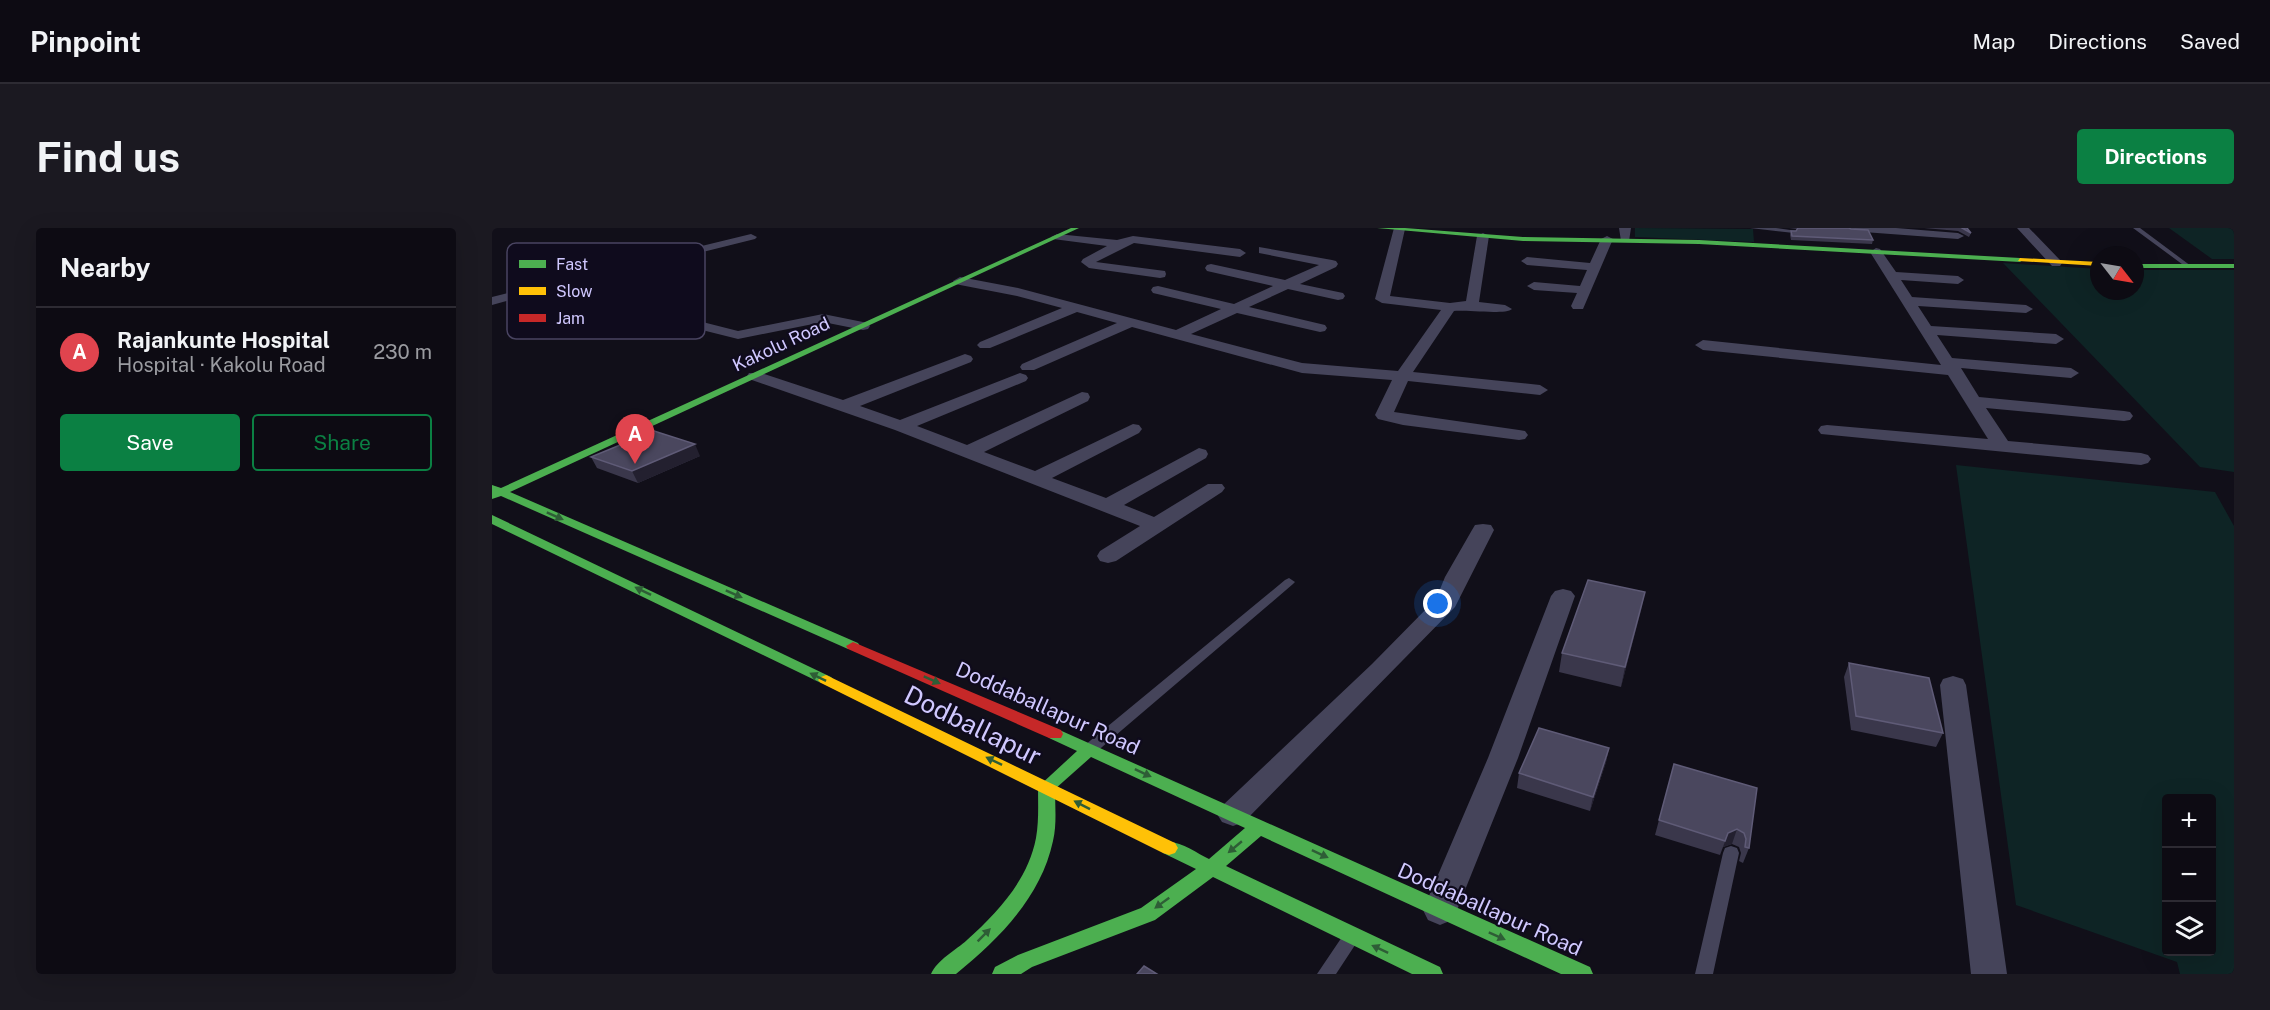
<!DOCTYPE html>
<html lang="en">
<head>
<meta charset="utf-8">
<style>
	:root { --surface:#0d0b13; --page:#1b1921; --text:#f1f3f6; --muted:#9a9ba0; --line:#2d2b33; --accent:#0b8043 }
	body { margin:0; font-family:"Public Sans",sans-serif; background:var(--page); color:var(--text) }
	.controls { position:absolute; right:18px; bottom:18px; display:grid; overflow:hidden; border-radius:6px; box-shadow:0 6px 24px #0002 }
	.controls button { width:54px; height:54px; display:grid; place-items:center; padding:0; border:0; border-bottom:2px solid var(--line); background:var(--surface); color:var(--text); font:30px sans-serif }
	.compass { position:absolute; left:1598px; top:18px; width:54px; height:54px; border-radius:50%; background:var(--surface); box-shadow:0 6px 24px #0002; rotate:121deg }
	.you { position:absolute; left:946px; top:376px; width:21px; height:21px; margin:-15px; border:4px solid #fff; border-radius:50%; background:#1a73e8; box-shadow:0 0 0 9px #1a73e833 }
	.badge { display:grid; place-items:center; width:39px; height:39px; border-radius:50%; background:var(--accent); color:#fff; font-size:20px; font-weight:700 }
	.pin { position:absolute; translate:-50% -50px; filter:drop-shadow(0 2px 3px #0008) }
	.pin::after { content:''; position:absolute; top:32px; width:21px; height:18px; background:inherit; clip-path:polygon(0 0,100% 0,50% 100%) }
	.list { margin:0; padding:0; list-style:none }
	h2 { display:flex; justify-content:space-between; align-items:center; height:78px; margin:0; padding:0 24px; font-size:26px }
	h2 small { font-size:20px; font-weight:400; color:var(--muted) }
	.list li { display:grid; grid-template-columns:39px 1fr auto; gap:18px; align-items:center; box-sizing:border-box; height:90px; padding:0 24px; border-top:2px solid var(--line) }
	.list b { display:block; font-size:22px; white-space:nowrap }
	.list p { margin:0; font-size:20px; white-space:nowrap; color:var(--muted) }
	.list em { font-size:20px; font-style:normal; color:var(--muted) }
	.actions { display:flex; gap:12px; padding:18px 24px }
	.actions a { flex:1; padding:14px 0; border:2px solid var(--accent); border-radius:6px; text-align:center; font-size:21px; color:var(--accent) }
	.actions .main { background:var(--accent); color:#fff }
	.icon { flex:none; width:33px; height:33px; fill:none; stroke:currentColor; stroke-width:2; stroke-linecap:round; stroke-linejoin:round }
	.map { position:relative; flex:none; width:1742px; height:746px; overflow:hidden; border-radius:6px }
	header { display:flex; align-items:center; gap:36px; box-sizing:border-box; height:84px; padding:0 30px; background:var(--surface); border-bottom:2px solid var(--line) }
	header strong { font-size:28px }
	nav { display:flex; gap:33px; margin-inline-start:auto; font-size:21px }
	.intro { display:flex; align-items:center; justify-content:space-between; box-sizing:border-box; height:144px; padding:0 36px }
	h1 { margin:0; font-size:42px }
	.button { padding:15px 27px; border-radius:6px; background:var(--accent); color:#fff; font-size:21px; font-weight:700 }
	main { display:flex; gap:36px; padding:0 36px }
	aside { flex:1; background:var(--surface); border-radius:6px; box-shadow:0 6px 24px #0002 }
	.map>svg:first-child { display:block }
</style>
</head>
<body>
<header>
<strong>Pinpoint</strong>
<nav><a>Map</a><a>Directions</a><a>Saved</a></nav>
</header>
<div class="intro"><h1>Find us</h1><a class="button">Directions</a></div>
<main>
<aside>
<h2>Nearby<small></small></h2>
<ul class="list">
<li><span class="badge" style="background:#e0444e">A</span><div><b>Rajankunte Hospital</b><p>Hospital · Kakolu Road</p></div><em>230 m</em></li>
</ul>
<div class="actions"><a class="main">Save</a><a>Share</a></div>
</aside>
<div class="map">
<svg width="1742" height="746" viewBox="0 0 1742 746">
	<rect width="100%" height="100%" fill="#110f19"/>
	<!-- green -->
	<path fill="#0e2425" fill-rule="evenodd" d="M1143,0L1261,1L1262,14L1143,9Z
		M1677,0H1742V31H1720Z
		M1511,35L1607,41V63H1643V42H1742V244L1708,239Z
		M1464,237L1723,264L1742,298V746H1688L1685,734L1524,677ZM1674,570H1720V724H1674Z"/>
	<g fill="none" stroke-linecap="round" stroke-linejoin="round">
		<!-- lane -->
		<path fill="#45445a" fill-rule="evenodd" d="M1258,0H1284L1305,3L1302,5Z
			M1641,0H1648L1699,38L1694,39Z
			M797,350L803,354L801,356L603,525L598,526L593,525L591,521L593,517L793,352Z
			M1239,618L1245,620L1247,625L1221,746H1203L1231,625L1233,620Z
			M858,703L864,706L867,711L844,746H825L852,706Z"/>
		<!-- street -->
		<path fill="#45445a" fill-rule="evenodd" d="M902,0L913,1L898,68L958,75L974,73L985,8L991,5L997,8L987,74L1013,77L1020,81C1014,87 975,82 962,83L921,144L1048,157L1056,162L1048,167L916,153L902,184L1027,202L1033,203L1036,207L1033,211L1027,212L911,197L886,191L883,187L900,152L810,145L640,99L542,142H530L528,139L530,136L625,95L585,84L498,120H488L485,117L488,114L570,80L525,68L463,56L461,53L468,49L526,60L684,102L729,81L661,65L659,62L661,59L666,58L742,76L781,58L715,43L713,40L715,37L719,36L793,52L827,37L767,25V19L840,32L844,33L846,36L844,39L808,56L851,65L853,68L851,71L846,72L796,61L757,79L833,97L835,100L833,103L828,104L745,85L699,106L810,135L906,143L949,82L890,75L883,71Z
			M1127,0H1139L1137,13H1129Z
			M1352,0H1404L1466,5L1472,8L1466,11L1358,3Z
			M1525,0H1537L1568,32L1570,35L1568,38H1560Z
			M259,6L265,9L263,11L58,62L179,86L246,103L331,86L376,95L378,98L376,101L371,102L331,94L246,111L178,94L40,66L0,77V69Z
			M565,6L625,12L641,8L748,21L754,25L748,29L642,15L604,34L673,43L674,46L673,49L668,50L597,40L589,34L591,31L615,18L561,11L559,9Z
			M1115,8L1121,11L1091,81H1081L1079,78L1085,65L1042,62L1035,58L1042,54L1088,58L1095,42L1035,37L1029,33L1035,29L1098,35L1109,11Z
			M1384,20L1388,21L1404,44L1466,48L1472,52L1466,56L1409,52L1420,69L1534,77L1541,81L1534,85L1426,78L1439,98L1564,106L1572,111L1564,116L1445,107L1460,130L1579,140L1587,145L1579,150L1469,140L1487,169L1632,183L1638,184L1641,188L1638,192L1632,193L1494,180L1516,213L1649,225L1656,227L1659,231L1656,235L1649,237L1329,206L1326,202L1329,198L1335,197L1496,211L1456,147L1211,122L1203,117L1211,112L1449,137L1378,24Z
			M473,126L479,128L481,131L479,134L368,178L408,192L528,145L534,147L536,150L534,153L425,198L475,217L590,164L596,165L598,169L596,173L492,224L543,243L641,196L647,197L650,201L647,205L560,250L614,270L707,220L714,222L716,226L714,230L632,277L662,289L716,256H730L733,260L730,264L624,333L616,335L608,333L605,328L608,323L648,298L403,202L257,151L255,148L257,145H269L351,172Z
			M991,296L999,297L1002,302L963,379L752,594L741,598L730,594L725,586L730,578L880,436L944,371L953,349L980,302L983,297Z
			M1071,361L1079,363L1083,368L1026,530L965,682L960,692L948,697L936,692L931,682L996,530L1059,368L1063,363Z
			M1461,448L1471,451L1474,457L1515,746H1479L1448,457L1451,451Z"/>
		<!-- fast -->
		<path fill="#4caf50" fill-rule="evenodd" d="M579,0H587L18,264L366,415L368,418L366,421H356L9,268L0,271V257L9,260Z
			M885,0H913L1031,9L1207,12L1528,30L1531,32L1528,34L1207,16L1031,13Z
			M1643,36H1742V40H1643Z
			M0,287L339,449L342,452L339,455H329L0,296Z
			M563,500L1098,739L1101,746H1069L769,608L734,638L948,739L951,746H920L721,649L663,692L540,739L529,746H500L503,739L526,727L649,680L704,641L671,625L668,620L671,615C685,610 704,625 717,631L753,600L599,529L563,561C563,578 565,596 561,613C549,669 507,711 464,746H439C445,732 464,722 475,712C506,684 536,652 544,610C547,593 546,576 546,559L585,523L557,510L555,506L557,502Z"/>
		<!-- slow -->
		<path fill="#ffc107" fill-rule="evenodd" d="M1528,30L1607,34V38L1526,33Z
			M334,447L683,615L686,620L683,625L677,627L671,625L329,455L326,452L329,449Z"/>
		<!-- jam -->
		<path fill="#c62828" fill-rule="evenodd" d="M361,414L569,502L571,506L569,510H557L356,421L354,418Z"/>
	</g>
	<!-- wall -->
	<path fill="#3a374b" d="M1297,0H1357L1381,12L1380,16L1299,12L1298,7L1299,3H1304L1305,1Z
		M1432,0H1475L1479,5L1477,9L1466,3Z
		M208,228L146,255L105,240L99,229Z
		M1153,364L1129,459L1067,444L1070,425Z
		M1357,435L1451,505L1444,519L1359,502L1352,449Z
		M1117,520L1114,534L1098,583L1025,560L1027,545Z
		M1182,536L1265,560L1257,620L1251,635L1247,633L1249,625L1247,619L1240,616L1231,619L1228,627L1163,607Z"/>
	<!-- shaded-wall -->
	<path fill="#23202f" d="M203,216L208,228L146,255L140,243Z
		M1153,364L1149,383L1129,459L1133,439Z
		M1117,520L1114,534L1098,583L1101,569Z
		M1245,601L1240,616L1231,619L1236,605Z"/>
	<!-- building -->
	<path fill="#4a475e" stroke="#5f5b77" stroke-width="1.5" d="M1306,0H1357L1359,1L1376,2L1381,12L1300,8L1299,3H1304Z
		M1470,0H1475L1479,5Z
		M162,203L203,216L140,243L99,229Z
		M1096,352L1153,364L1133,439L1070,425Z
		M1357,435L1437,450L1451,505L1364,488Z
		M1047,500L1117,520L1101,569L1027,545Z
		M1182,536L1265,560L1257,620L1253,619L1254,611L1252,605L1245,601L1236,605L1233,613L1167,592Z
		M652,738L665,746H645Z"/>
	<!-- one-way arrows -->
	<defs><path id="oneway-solid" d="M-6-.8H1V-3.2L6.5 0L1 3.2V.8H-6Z" transform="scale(1.5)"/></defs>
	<g fill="#2e5d36">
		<use href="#oneway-solid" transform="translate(63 288) rotate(24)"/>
		<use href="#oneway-solid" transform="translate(151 363) rotate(-154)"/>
		<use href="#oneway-solid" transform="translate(242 366) rotate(24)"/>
		<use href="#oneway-solid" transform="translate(326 449) rotate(-154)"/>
		<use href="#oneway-solid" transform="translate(440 452) rotate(24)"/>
		<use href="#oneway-solid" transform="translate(502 533) rotate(-154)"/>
		<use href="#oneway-solid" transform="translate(651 545) rotate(25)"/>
		<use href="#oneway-solid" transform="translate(590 577) rotate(-153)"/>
		<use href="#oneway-solid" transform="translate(743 619) rotate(140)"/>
		<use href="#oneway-solid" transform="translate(828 626) rotate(25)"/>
		<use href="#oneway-solid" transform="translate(670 675) rotate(144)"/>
		<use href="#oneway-solid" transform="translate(492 707) rotate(-45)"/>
		<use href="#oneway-solid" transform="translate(1005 708) rotate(24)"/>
		<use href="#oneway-solid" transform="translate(888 721) rotate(-155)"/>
	</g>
	<g text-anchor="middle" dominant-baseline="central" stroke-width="4.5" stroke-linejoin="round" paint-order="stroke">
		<!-- far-street labels -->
		<g font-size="18" fill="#d0c8ff" stroke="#0f0b1d">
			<text transform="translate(289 116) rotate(-25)">Kakolu Road</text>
		</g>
		<!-- street labels -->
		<g font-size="21" fill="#d0c8ff" stroke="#0f0b1d">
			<text transform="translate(556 480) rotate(24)">Doddaballapur Road</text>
			<text transform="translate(998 681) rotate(24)">Doddaballapur Road</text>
		</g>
		<!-- near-street labels -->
		<g font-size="26" fill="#d0c8ff" stroke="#0f0b1d">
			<text transform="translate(481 497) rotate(26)">Dodballapur</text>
		</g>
	</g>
	<!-- legend -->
	<rect x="15" y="15" width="198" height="96" rx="9" fill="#0f0b1d" stroke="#494461" stroke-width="1.5"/>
	<rect x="27" y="32" width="27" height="8" fill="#4caf50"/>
	<rect x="27" y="59" width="27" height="8" fill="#ffc107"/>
	<rect x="27" y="86" width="27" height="8" fill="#c62828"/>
	<g font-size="16" fill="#d0c8ff">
		<text x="64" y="42">Fast</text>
		<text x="64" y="69">Slow</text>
		<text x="64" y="96">Jam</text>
	</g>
</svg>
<div class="controls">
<button>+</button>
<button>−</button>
<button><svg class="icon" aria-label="layers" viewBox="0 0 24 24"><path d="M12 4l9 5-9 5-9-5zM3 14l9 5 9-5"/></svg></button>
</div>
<svg class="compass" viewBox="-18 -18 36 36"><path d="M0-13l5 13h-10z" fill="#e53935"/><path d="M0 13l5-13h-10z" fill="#9a9ba0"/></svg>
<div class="you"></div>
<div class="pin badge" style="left:143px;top:236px;background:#e0444e">A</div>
</div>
</main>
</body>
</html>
